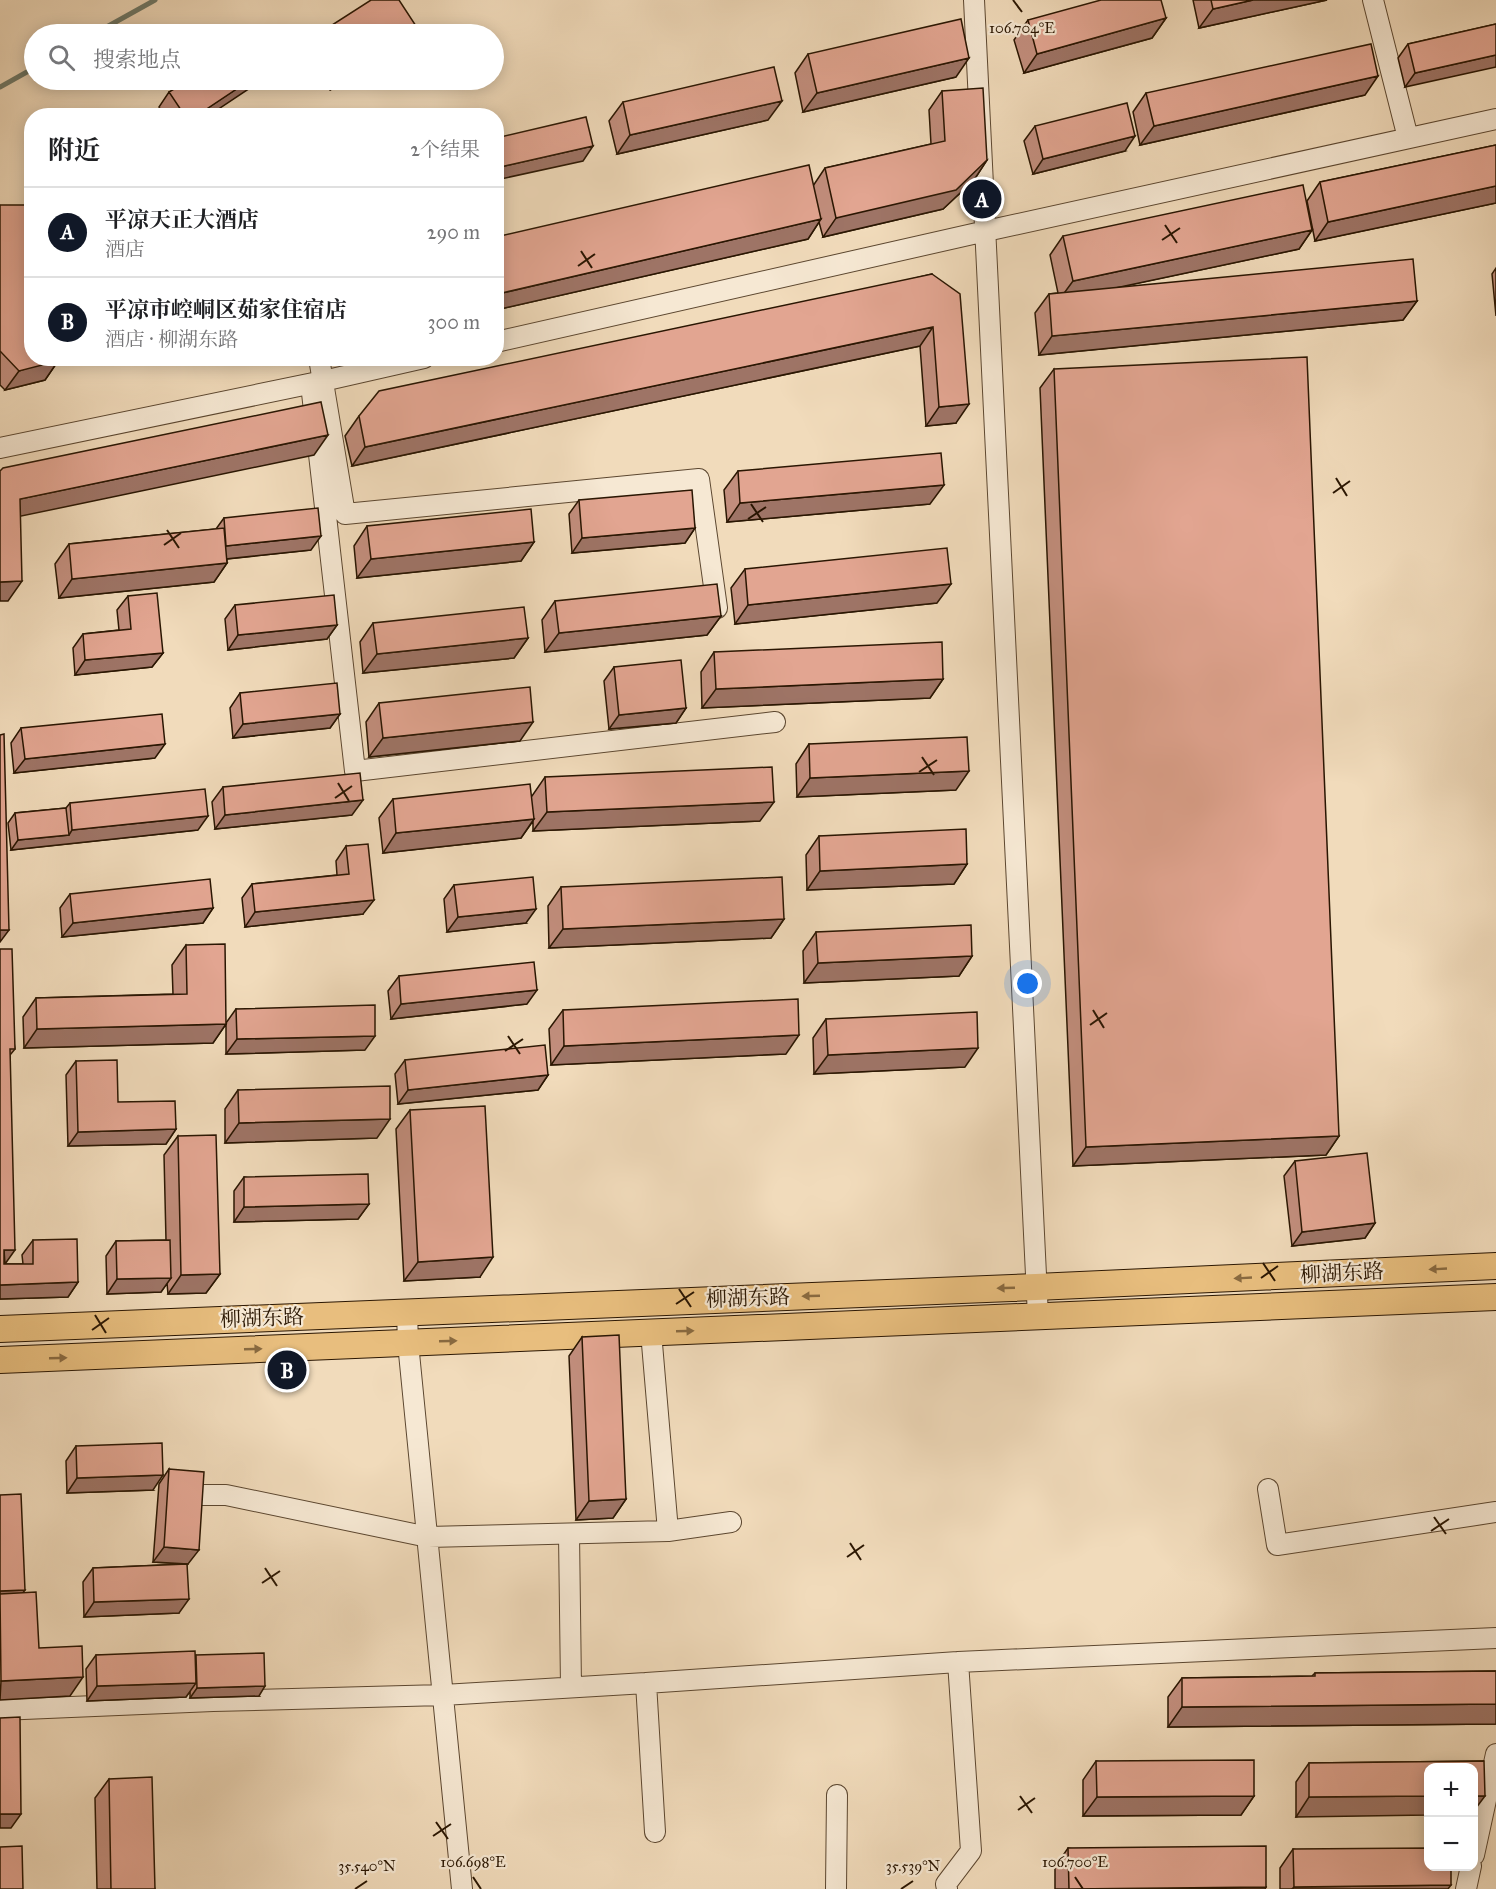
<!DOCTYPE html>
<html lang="zh">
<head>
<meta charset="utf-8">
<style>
	:root { --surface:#fff; --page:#f2f2f2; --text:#202124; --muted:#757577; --line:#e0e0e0; --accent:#111827 }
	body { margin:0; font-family:"IM FELL Great Primer","Noto Serif SC",serif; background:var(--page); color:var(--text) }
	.controls { position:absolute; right:18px; bottom:18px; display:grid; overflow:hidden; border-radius:12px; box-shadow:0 3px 15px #0003 }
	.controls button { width:54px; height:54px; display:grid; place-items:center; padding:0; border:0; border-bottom:2px solid var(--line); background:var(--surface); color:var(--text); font:30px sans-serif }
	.you { position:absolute; left:1028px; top:984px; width:21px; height:21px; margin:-15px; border:4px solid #fff; border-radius:50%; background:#1a73e8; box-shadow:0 0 0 9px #1a73e833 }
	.badge { display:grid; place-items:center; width:39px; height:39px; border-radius:50%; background:var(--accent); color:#fff; font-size:20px; font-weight:700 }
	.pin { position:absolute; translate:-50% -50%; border:3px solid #fff; box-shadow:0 2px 6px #0006 }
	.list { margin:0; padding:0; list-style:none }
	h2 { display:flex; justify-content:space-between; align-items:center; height:78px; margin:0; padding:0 24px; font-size:26px }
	h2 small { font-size:20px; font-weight:400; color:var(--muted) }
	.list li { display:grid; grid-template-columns:39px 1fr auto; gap:18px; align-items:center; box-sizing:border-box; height:90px; padding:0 24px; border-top:2px solid var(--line) }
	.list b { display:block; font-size:22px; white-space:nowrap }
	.list p { margin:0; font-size:20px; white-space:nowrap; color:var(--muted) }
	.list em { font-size:20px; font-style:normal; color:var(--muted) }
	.icon { flex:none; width:33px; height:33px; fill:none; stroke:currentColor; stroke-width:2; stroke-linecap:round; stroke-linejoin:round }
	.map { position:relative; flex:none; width:1496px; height:1889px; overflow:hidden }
	.search { position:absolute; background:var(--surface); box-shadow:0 3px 15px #0003; left:24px; top:24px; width:480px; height:66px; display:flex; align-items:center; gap:15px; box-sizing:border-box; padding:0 21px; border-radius:33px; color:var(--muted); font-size:22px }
	.panel { position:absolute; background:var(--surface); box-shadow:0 3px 15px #0003; left:24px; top:108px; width:480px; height:258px; border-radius:24px }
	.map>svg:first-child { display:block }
</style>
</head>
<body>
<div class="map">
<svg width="1496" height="1889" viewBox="0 0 1496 1889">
	<rect width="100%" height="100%" fill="#f1dbbb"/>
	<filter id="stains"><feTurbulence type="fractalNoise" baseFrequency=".00333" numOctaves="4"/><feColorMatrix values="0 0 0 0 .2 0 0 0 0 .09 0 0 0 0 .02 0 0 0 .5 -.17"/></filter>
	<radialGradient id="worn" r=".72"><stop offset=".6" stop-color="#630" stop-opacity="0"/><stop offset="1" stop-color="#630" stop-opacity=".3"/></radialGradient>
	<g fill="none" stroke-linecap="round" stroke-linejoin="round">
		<!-- stream -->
		<path stroke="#6e7969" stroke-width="5" d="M94,34L155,0
			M0,87L34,68"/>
		<!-- minor casing -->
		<g stroke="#5c4730" stroke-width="22">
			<path id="minor" d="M974,0L1038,1316
				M1373,0L1408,138
				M496,342L986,231L1496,119
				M319,358L345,514L699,479L717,608
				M311,384L355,771L775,722
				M0,448L323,381L424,358
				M407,1312L408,1343L462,1889
				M651,1332L668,1531
				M1268,1489L1277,1545L1496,1512
				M200,1495H226L428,1537L668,1531L731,1522
				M569,1534L571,1687
				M646,1683L655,1832
				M0,1710L213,1701L443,1695L646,1683L958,1662L1496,1638
				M1474,1855L1496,1754
				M836,1889L837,1795
				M947,1889L946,1884L971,1851L958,1662
				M1466,1889L1471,1866"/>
		</g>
		<!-- major casing -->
		<g stroke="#2a1602" stroke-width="28">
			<path id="major" d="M0,1329L1036,1287L1496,1266
				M0,1360L1496,1297"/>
		</g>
		<!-- minor -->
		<use href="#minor" stroke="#f6e8d3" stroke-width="20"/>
		<!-- major -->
		<use href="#major" stroke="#e8be7e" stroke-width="26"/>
	</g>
	<!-- wall -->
	<path fill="#c28e7d" stroke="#2a1602" stroke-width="1.5" d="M1193,0H1327L1199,28Z
		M1166,18L1152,38L1024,73L1014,40L1028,20Z
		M1496,24L1405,87L1398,58L1408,44Z
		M808,54L956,77L803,112L795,73Z
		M323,80H347L330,90Z
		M942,91L987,160L974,180L943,209L823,237L819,222L808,239L496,310V237L813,186L825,168L931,144L929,110Z
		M169,92L208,116H165L159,107Z
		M1146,93L1365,95L1140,145L1133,112Z
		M623,102L768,120L617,154L609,121Z
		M1035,126L1125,151L1033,174L1024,141Z
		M1496,145V203L1315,241L1307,201L1320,182Z
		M0,205L32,358H71L58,361L45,380L5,390L0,385Z
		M1312,230L1299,249L1119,287L1417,301L1403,320L1039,355L1035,313L1049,294L1058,293L1050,255L1063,236Z
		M1496,268V316L1492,274Z
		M932,274L956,423L926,426L920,346L352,466L345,436L359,416Z
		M1054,369L1339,1136L1326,1155L1073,1166L1040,388Z
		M738,471L930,504L727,522L724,490Z
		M579,500L695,528L685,543L572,553L569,514Z
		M224,518L311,550L227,559V563L214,582L59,598L55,564L69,544L216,529Z
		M367,526L534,542L521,561L357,578L354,546Z
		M745,569L937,603L735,624L731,588Z
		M128,596L163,653L152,667L75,675L73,648L83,634L119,630L117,610Z
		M555,601L721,616L707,635L545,652L542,620Z
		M235,605L337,625L327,639L228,650L225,619Z
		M373,623L528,638L514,658L363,673L360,642Z
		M714,652L943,679L930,698L702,708L701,672Z
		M614,667L686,708L676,723L609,729L604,681Z
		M240,693L340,714L330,728L233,738L230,708Z
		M379,703L520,741L369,757L366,722Z
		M21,728L155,758L14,773L11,743Z
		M809,744L956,790L797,797L796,764Z
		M545,777L760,821L533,831V821L521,838L383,853L379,818L393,799L532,796Z
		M223,787L352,815L215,829L212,802Z
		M70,803L198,830L11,850L8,823L15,813L66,808Z
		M819,836L967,864L954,884L807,890L806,855Z
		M346,846L363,914L245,927L242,898L252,884L337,875L336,861Z
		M454,885L526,923L447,932L444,899Z
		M561,887L784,919L771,938L549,948L548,906Z
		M70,894L213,908L203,923L62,937L60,908Z
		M816,932L972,956L959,976L804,983L803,951Z
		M186,945L226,1023L236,1009L365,1050L226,1054V1024L213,1043L24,1048L23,1017L36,998L173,994L172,965Z
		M0,949L15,1049L10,1055L4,1264H23L22,1255L33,1240L78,1282L68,1297L0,1299Z
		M399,976L527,1004L391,1019L388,991Z
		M563,1010L786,1054L551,1065L549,1029Z
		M826,1019L965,1067L814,1074L813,1038Z
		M405,1060L548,1075L538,1090L398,1104L395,1074Z
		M76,1061L118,1102L176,1129L166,1144L68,1146L66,1075Z
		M238,1090L377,1138L225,1143V1109Z
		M410,1110L480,1277L404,1281L396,1129Z
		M178,1136L220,1274L206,1293L168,1294L167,1283L161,1292L107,1294L106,1256L116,1241L166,1240L164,1155Z
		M1295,1161L1375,1223L1365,1238L1292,1246L1284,1176Z
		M244,1177L369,1204L358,1219L234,1222V1191Z
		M582,1337L626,1499L613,1518L576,1520L569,1356Z
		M76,1446L153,1490L67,1493L66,1461Z
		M169,1469L188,1564H187L179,1613L84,1617L83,1582L93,1568L185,1564L153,1562L159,1484Z
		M96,1655L195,1657L196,1655L259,1696L190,1698V1691L186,1697L87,1701L86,1669Z
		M1496,1671V1724L1168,1727V1697L1182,1678L1312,1676L1315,1673Z
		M1096,1761L1254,1796L1241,1815L1083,1816V1780Z
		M1484,1761L1296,1817V1782L1309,1763Z
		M109,1779L155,1889H97L95,1798Z
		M1068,1848L1266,1887L1265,1889H1055V1867Z
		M1293,1849L1448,1889H1280V1868Z"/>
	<!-- shaded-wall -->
	<path fill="#9e7466" stroke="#2a1602" stroke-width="1.5" d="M1253,0H1327L1199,28L1213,9Z
		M1166,18L1152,38L1024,73L1037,54Z
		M416,26L410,34H403Z
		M1496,55V67L1405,87L1415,73Z
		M969,58L956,77L803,112L817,93Z
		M1378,76L1365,95L1140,145L1154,126Z
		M250,80H262L208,116H196Z
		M338,80H347L330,90Z
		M782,101L768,120L617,154L630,135Z
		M1135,136L1125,151L1033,174L1043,159Z
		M593,146L583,161L496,180V168Z
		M987,160L974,180L943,209L823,237L836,218Z
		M1496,186V203L1315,241L1328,222Z
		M821,219L808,239L496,310V300L502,293Z
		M1312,230L1299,249L1059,300L1073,281Z
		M1417,301L1403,320L1039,355L1052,336Z
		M933,327L920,346L352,466L365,447Z
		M56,358H71L58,361L45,380L5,390L19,371Z
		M969,404L956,423L926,426L939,407Z
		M328,435L314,455L7,519L20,499Z
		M944,485L930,504L727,522L740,503Z
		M695,528L685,543L572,553L582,538Z
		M321,536L311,550L216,560L226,546Z
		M534,542L521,561L357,578L371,559Z
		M227,563L214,582L59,598L72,579Z
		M22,581L8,601H0V582Z
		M951,584L937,603L735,624L748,605Z
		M721,616L707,635L545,652L559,633Z
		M337,625L327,639L228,650L238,635Z
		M528,638L514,658L363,673L377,654Z
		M163,653L152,667L75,675L85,660Z
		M943,679L930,698L702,708L716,689Z
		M686,708L676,723L609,729L619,715Z
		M340,714L330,728L233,738L243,724Z
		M533,722L520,741L369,757L383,738Z
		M165,744L155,758L14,773L25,759Z
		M969,771L956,790L797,797L810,778Z
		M363,800L352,815L215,829L225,815Z
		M774,802L760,821L533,831L547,812Z
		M208,816L198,830L11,850L18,840L69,835L72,830Z
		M534,819L521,838L383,853L396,833Z
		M967,864L954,884L807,890L820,871Z
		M374,900L363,914L245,927L255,912Z
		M213,908L203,923L62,937L73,923Z
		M536,909L526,923L447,932L458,917Z
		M784,919L771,938L549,948L563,929Z
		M0,930H9L0,942Z
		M972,956L959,976L804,983L818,963Z
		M537,990L527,1004L391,1019L401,1004Z
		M226,1024L213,1043L24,1048L37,1029Z
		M799,1035L786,1054L551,1065L564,1046Z
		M375,1036L365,1050L226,1054L237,1039Z
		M978,1048L965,1067L814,1074L828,1055Z
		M548,1075L538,1090L398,1104L408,1090Z
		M390,1119L377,1138L225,1143L239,1123Z
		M176,1129L166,1144L68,1146L78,1132Z
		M1339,1136L1326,1155L1073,1166L1086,1147Z
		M369,1204L358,1219L234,1222L244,1207Z
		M1375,1223L1365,1238L1292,1246L1302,1232Z
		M4,1250H15L5,1264Z
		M493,1257L480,1277L404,1281L418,1262Z
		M220,1274L206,1293L168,1294L181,1275Z
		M171,1278L161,1292L107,1294L117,1279Z
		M78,1282L68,1297L0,1299V1285Z
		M163,1475L153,1490L67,1493L77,1478Z
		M626,1499L613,1518L576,1520L589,1501Z
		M164,1547L199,1550L188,1564L153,1562Z
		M25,1590L15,1604L0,1605V1591Z
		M189,1599L179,1613L84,1617L94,1602Z
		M83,1677L70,1696L0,1700L1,1681Z
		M196,1683L186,1697L87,1701L97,1686Z
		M265,1686L259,1696L190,1698L197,1688Z
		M1496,1704V1724L1168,1727L1182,1707Z
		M1254,1796L1241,1815L1083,1816L1097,1797Z
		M1428,1796V1815L1296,1817L1309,1797Z
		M1473,1796H1485L1473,1812Z
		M0,1814H21L11,1828H0Z
		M1451,1885L1448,1889H1292L1294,1887Z
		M1266,1887L1265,1889H1097Z"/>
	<!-- building -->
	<path fill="#e2a591" stroke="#2a1602" stroke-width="1.5" d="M371,0H399L416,26L403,34H318Z
		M1101,0H1161L1166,18L1037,54L1028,20Z
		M1211,0H1253L1213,9Z
		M961,19L969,58L817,93L808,54Z
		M1496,24V55L1415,73L1408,44Z
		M1371,44L1378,76L1154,126L1146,93Z
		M774,67L782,101L630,135L623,102Z
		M189,80H250L196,116H185L169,92Z
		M983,88L987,160L956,190L836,218L825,168L945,141L942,91Z
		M1127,103L1135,136L1043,159L1035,126Z
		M121,109L126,116H111Z
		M586,117L593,146L496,168V138Z
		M1496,145V186L1328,222L1320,182Z
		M809,165L821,219L502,293L496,270V237Z
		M1303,185L1312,230L1073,281L1063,236Z
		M0,205H32V358H58V361L19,371L0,351Z
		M1413,259L1417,301L1052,336L1049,294Z
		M932,274L960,294L969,404L939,407L933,327L365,447L359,416L379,391Z
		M1307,357L1339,1136L1086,1147L1054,369Z
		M321,402L328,435L20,499L22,581L0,582V471L3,468Z
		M941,453L944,485L740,503L738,471Z
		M692,490L695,528L582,538L579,500Z
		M318,508L321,536L226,546L224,518Z
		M531,509L534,542L371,559L367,526Z
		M224,528L227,563L72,579L69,544Z
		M947,548L951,584L748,605L745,569Z
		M717,584L721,616L559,633L555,601Z
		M157,593L163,653L85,660L83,634L131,629L128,596Z
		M334,595L337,625L238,635L235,605Z
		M524,607L528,638L377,654L373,623Z
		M942,642L943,679L716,689L714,652Z
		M681,660L686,708L619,715L614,667Z
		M337,683L340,714L243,724L240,693Z
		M530,687L533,722L383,738L379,703Z
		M162,714L165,744L25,759L21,728Z
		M4,734L9,930H0V735Z
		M967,737L969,771L810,778L809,744Z
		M772,767L774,802L547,812L545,777Z
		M360,773L363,800L225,815L223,787Z
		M530,784L534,819L396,833L393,799Z
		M205,789L208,816L72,830L70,803Z
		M66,808L69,835L18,840L15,813Z
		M966,829L967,864L820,871L819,836Z
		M368,844L374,900L255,912L252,884L349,874L346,846Z
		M533,877L536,909L458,917L454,885Z
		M782,877L784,919L563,929L561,887Z
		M210,879L213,908L73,923L70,894Z
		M971,925L972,956L818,963L816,932Z
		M225,944L226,1024L37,1029L36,998L187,994L186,945Z
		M0,949H12L15,1049H10L15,1250H4V1264H33V1240L77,1239L78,1282L0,1285Z
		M534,962L537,990L401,1004L399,976Z
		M798,999L799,1035L564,1046L563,1010Z
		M375,1005V1036L237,1039L236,1009Z
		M977,1012L978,1048L828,1055L826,1019Z
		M545,1045L548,1075L408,1090L405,1060Z
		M117,1060L118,1102L175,1101L176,1129L78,1132L76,1061Z
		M390,1086V1119L239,1123L238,1090Z
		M485,1106L493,1257L418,1262L410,1110Z
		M216,1135L220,1274L181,1275L178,1136Z
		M1367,1153L1375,1223L1302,1232L1295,1161Z
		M368,1174L369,1204L244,1207V1177Z
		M170,1240L171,1278L117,1279L116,1241Z
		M619,1335L626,1499L589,1501L582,1337Z
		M162,1443L163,1475L77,1478L76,1446Z
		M169,1469L204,1472L199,1550L164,1547Z
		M21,1494L25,1590L0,1591V1495Z
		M187,1564L189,1599L94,1602L93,1568Z
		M36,1592L39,1648L82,1646L83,1677L1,1681L0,1594Z
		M195,1651L196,1683L97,1686L96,1655Z
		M264,1653L265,1686L197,1688L196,1655Z
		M1496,1671V1704L1182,1707V1678L1315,1676V1673Z
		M20,1717L21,1814H0V1718Z
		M1254,1760V1796L1097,1797L1096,1761Z
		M1484,1761L1485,1796H1473V1767H1428V1796L1309,1797V1763Z
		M152,1777L155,1889H111L109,1779Z
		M22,1846L23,1889H0V1847Z
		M1266,1846V1887L1069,1889L1068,1848Z
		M1428,1848V1866H1451V1885L1294,1887L1293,1849Z"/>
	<!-- one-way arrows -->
	<defs><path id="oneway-solid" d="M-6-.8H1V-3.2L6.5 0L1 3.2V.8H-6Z" transform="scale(1.5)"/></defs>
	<g fill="#896a40">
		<use href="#oneway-solid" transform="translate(1438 1269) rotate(177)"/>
		<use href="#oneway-solid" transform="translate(1243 1278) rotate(177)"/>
		<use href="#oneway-solid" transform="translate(1006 1288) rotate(178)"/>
		<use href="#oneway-solid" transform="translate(811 1296) rotate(178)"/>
		<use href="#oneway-solid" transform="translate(685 1331) rotate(-2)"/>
		<use href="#oneway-solid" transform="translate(448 1341) rotate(-2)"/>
		<use href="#oneway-solid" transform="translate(253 1349) rotate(-2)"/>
		<use href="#oneway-solid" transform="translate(58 1358) rotate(-2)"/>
	</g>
	<!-- ticks -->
	<path fill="none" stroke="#2a1602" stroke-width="2" d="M1013,0L1022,12M1165,225L1177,243M1162,240L1180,228M581,251L592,268M578,266L595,254M1336,478L1347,496M1333,493L1350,481M751,504L763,522M748,519L766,507M167,530L179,548M164,545L181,533M922,757L934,775M919,772L937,760M338,783L349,801M335,798L352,786M1093,1010L1104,1028M1090,1025L1107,1013M508,1036L520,1054M505,1051L523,1039M1263,1263L1275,1281M1261,1278L1278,1266M679,1289L691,1307M676,1304L694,1292M95,1315L106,1333M92,1330L109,1318M1434,1517L1446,1534M1431,1531L1449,1519M850,1543L861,1560M847,1557L864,1545M265,1568L277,1586M262,1583L280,1571M1020,1796L1032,1813M1018,1810L1035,1798M436,1822L448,1839M433,1836L451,1824M473,1877L481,1889M1075,1877L1083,1889M355,1889L367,1881M901,1889L913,1881"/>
	<g text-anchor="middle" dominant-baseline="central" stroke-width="4.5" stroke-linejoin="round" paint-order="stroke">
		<!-- street labels -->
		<g font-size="21" fill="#2a1602" stroke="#f6e8d3">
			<text transform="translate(1342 1273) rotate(-3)">柳湖东路</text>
			<text transform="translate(748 1298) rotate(-2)">柳湖东路</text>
			<text transform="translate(262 1318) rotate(-2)">柳湖东路</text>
		</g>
	</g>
	<g font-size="15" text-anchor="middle" fill="#2a1602" stroke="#f6e8d3" stroke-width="4.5" stroke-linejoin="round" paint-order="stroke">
		<text x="1022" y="33">106.704°E</text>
		<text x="473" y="1867">106.698°E</text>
		<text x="1075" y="1867">106.700°E</text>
		<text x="367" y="1871">35.540°N</text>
		<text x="913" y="1871">35.539°N</text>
	</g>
	<rect width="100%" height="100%" filter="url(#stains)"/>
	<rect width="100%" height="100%" fill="url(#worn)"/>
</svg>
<div class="controls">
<button>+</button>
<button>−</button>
</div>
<div class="you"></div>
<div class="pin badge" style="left:982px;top:199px">A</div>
<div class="pin badge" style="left:287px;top:1370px">B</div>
<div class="search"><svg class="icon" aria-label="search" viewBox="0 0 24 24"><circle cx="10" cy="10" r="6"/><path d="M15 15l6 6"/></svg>搜索地点</div>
<section class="panel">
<h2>附近<small>2个结果</small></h2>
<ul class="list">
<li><span class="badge">A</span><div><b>平凉天正大酒店</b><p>酒店</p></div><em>290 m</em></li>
<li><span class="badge">B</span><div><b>平凉市崆峒区茹家住宿店</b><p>酒店 · 柳湖东路</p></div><em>300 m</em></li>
</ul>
</section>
</div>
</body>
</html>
